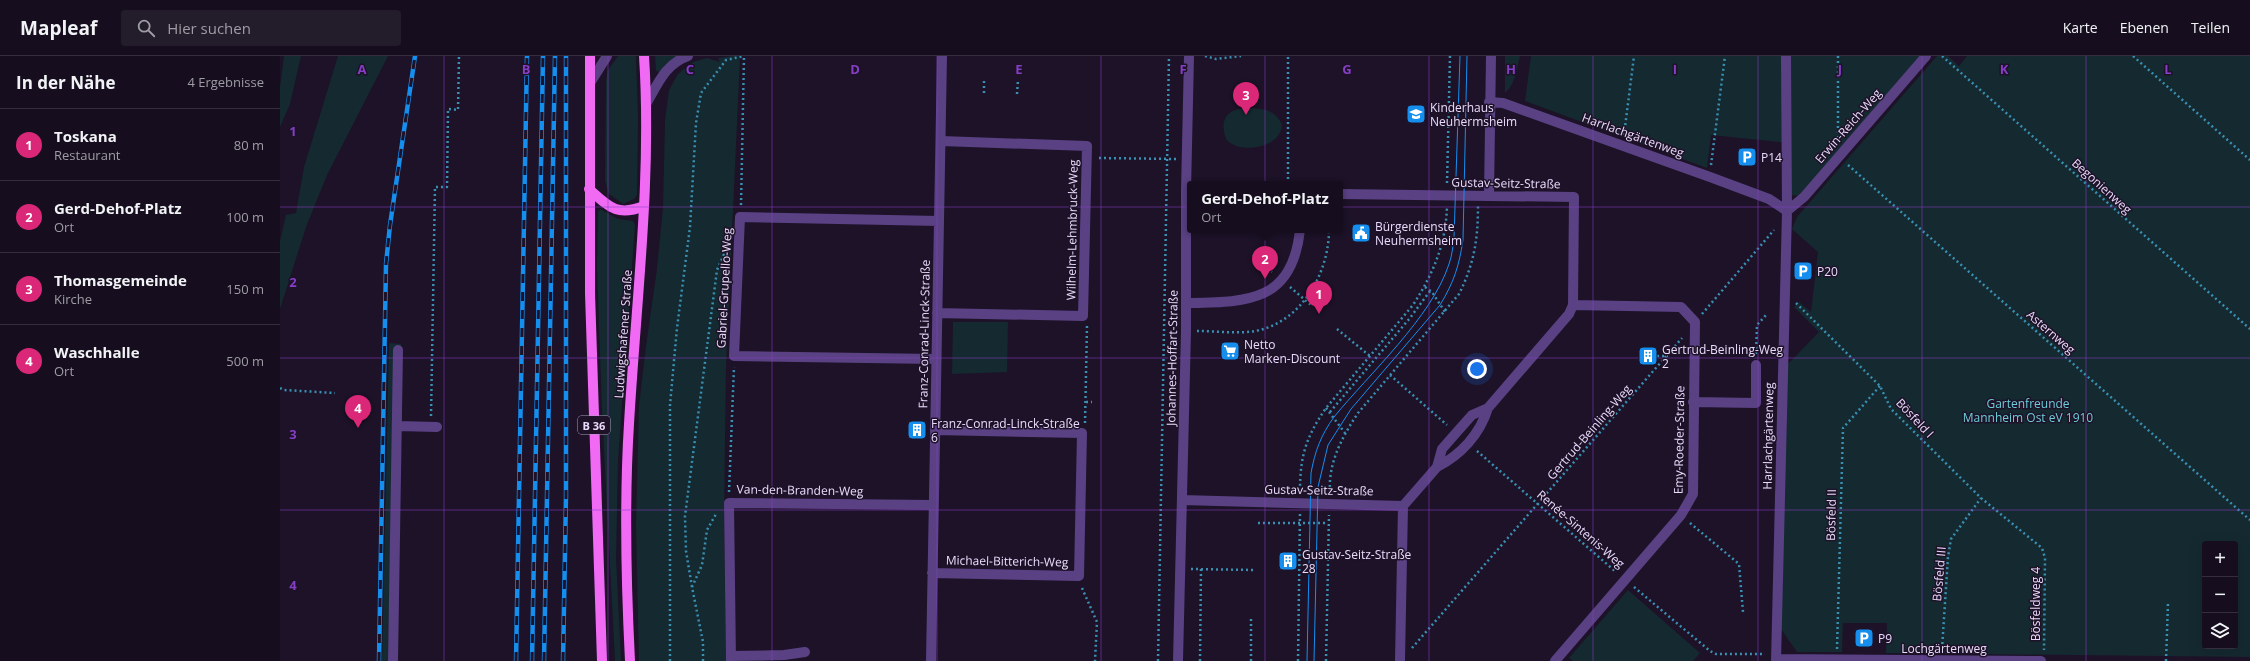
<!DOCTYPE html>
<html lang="de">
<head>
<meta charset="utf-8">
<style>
	:root { --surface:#160e1e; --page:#231c2b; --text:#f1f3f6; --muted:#9e9ca4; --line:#352e3c; --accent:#db2777 }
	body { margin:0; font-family:"Open Sans",sans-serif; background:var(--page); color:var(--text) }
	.controls { position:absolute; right:12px; bottom:12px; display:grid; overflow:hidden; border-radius:4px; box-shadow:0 4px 16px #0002 }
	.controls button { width:36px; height:36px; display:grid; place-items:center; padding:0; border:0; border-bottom:1px solid var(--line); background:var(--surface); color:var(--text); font:20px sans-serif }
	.you { position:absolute; left:1197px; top:313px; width:14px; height:14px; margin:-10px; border:3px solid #fff; border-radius:50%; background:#1a73e8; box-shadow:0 0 0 6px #1a73e833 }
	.badge { display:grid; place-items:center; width:26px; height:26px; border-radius:50%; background:var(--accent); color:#fff; font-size:13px; font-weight:700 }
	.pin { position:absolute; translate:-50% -33px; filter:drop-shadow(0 1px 2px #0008) }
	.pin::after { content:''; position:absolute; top:21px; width:14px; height:12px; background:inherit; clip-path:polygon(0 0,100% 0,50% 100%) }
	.popup { position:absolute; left:907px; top:125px; width:156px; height:52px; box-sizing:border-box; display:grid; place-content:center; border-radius:4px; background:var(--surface); filter:drop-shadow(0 1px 3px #0005); font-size:13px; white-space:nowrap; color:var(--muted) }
	.popup b { font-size:15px; color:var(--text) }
	.popup::after { content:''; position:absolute; left:50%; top:100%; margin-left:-8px; border:8px solid transparent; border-top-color:var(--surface) }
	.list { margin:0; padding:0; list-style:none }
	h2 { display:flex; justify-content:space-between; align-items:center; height:52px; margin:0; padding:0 16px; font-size:17px }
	h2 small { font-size:13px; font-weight:400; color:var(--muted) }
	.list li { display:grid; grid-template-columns:26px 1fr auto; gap:12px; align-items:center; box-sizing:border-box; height:72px; padding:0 16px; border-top:1px solid var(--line) }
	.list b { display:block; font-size:15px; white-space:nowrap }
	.list p { margin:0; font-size:13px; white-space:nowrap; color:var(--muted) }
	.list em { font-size:13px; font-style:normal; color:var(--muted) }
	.icon { flex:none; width:22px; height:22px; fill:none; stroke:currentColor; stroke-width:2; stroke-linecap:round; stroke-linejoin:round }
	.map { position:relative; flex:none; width:1970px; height:605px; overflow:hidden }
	header { display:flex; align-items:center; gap:24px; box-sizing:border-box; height:56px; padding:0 20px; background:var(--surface); border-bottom:1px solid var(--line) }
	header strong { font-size:19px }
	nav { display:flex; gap:22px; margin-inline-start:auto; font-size:14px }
	.search { width:280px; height:36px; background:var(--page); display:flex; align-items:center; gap:10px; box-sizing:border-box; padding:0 14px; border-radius:4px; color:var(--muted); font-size:15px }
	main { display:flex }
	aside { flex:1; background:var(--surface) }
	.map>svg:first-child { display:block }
</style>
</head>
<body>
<header>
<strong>Mapleaf</strong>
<div class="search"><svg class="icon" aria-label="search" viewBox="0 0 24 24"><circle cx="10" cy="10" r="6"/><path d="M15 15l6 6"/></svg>Hier suchen</div>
<nav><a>Karte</a><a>Ebenen</a><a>Teilen</a></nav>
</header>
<main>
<aside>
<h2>In der Nähe<small>4 Ergebnisse</small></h2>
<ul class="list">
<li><span class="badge">1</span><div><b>Toskana</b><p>Restaurant</p></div><em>80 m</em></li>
<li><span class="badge">2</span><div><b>Gerd-Dehof-Platz</b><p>Ort</p></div><em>100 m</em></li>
<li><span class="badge">3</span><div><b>Thomasgemeinde</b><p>Kirche</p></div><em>150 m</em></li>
<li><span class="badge">4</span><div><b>Waschhalle</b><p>Ort</p></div><em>500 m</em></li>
</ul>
</aside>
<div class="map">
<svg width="1970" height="605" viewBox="0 0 1970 605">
	<rect width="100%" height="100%" fill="#1d1228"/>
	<!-- green -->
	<path fill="#152931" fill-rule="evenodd" d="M4,0H21L10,48L0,71V31Z
		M58,0H108L47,119L26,171L0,253V185L6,159L16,157L24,111Z
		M338,0H356L358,62L357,139L354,143L343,148L329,138L325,125L326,25L328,14Z
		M375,0H398L382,15L378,16L376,14Z
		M451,0H460L446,308L444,462L446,605H359L356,469L359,350L366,290L377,213L383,152L385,65L389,34L398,18L413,6L427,2L440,6L438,2Z
		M1225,0H1240C1237,12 1235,29 1225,37Z
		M1251,0H1640L1519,140L1511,139L1510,87L1431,79L1427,112L1245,45Z
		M1657,0H1668L1679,10L1687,0H1970V601L1606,597L1607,567H1563L1562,596H1517L1501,573L1506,310L1539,276L1514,251L1519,246L1531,256L1538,196L1512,173L1517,161ZM1925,488H1955V590H1925Z
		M969,52C984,53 996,54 1002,69C1001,91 964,98 949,86C946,84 944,78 944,75C941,58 954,52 969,52Z
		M320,153L338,163L353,165L355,169L338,404L336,502L341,605H335L322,355L317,210L318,156Z
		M673,266H728L727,316L672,318Z
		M109,287L121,288V292H114L108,605H102Z
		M1348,534L1420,597L1413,605H1293L1289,602Z"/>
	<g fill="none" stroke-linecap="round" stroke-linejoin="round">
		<!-- path -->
		<path stroke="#3990b2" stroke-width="2.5" stroke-dasharray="2 3" stroke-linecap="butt" d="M925,0L936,3L961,0
			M1558,0V83
			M1662,0L1970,273
			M1853,0L1970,104
			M704,37V24
			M737,38L738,24
			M1344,79L1354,0
			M819,102L896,103
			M1431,109L1445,0
			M1568,109L1970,464
			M1167,127L1170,0
			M1008,128V0
			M461,149L464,0
			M973,199L992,216
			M1010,231L1032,250
			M1145,231L1152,236L1165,256
			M1516,247L1600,330L1611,353L1701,442L1762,492L1765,502L1764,594
			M1422,258L1494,174
			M1057,273L1090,300
			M917,275C935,275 957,278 975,275C1021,267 1049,217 1049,174
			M1476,298L1477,269L1486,259
			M1372,300H1388
			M1110,319L1167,369
			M0,332L4,334L55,337
			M806,346H812
			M1046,352L1065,377
			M1050,356L1130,262L1150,235
			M151,360L155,131H167L168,53L178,54L179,0
			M805,367L807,270
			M1197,395L1336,516
			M1020,435C1020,400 1026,381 1046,352L1133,249C1153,218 1166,188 1167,150
			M449,436L454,311
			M1050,436C1048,407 1062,381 1078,357L1179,238C1194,208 1198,184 1198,150
			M978,467H1048
			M1410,467L1459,508L1463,556
			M911,513L975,514
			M412,531L406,495L405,460L437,214L445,196
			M1354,531L1430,595L1436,598H1485
			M802,532L817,566L815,605
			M1132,592L1402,282
			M1557,593L1563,372L1600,330
			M1662,593L1668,501L1671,483L1701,442
			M390,605V349L397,272L410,171L416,67L421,37L446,4L464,0
			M423,605V586L412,531L422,509L427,474L436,458
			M878,605L889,0
			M920,605L921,513
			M971,605V561
			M1018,605L1020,458
			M1046,605L1049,459
			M1886,605L1888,547"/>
		<!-- minor -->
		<path stroke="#5a4183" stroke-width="10" d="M310,27L327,0
			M1209,46L1223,47L1430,121L1489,143L1507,155
			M366,48C378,28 385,8 408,0
			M1060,138L1294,141L1293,249L1289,258L1208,352C1200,378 1181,399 1157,411
			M1209,140L1211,0
			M1507,155L1524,141L1646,0
			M907,247C967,246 1012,247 1020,174
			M657,257L803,260L807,90L661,85
			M656,303L454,300L460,161L659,165
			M1413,346L1476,347V309
			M117,370L157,371
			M902,444L1123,450
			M1123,450L1157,411L1162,393L1176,377L1192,359L1208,352
			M652,517L799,520L802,377L655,374
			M451,600L504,599L525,596
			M1496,603L1761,605
			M113,605L118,294
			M451,605L449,447L653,449
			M651,605L662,0
			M898,605L906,275V135L909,0
			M1120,605L1123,450
			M1275,605L1401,459L1413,438L1415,266L1401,251L1293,249
			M1496,605L1507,155L1506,0"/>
		<!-- major -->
		<path stroke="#f06af4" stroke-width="10" d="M310,0V237L322,605
			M309,133C329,151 337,161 364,150
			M350,605C346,526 344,447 349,368C356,245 372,123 364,0"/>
		<!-- tram -->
		<path stroke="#158eee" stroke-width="1" d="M1027,605L1031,417C1035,395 1041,379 1054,361C1089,318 1152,261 1169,208C1172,200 1173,190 1174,181L1180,0
			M1034,605L1038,431L1048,389L1071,353L1160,249C1174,226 1179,210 1183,184L1187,0"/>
		<!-- rail casing -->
		<g stroke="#158eee" stroke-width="4.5">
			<path id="rail" d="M99,605L106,208L110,169L135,0
				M236,605L247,0
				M252,605L263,0
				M264,605L275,0
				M283,605L286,440V0"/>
		</g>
		<!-- rail -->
		<use href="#rail" stroke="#1d1228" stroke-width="3" stroke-dasharray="9" stroke-linecap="butt"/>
	</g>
	<!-- grid -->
	<path fill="none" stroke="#863ec5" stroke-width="1" stroke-opacity="0.55" d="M164,0V605M328,0V605M492,0V605M657,0V605M821,0V605M985,0V605M1149,0V605M1313,0V605M1478,0V605M1642,0V605M1806,0V605M0,151H1970M0,302H1970M0,454H1970"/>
	<!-- icons -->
	<defs>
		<g id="school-square" transform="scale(1)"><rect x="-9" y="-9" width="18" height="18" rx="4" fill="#158eee" stroke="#1d1228"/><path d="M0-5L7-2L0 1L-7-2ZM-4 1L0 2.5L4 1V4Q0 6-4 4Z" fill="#fff"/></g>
		<g id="parking-square" transform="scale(1)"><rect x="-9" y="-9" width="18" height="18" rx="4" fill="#158eee" stroke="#1d1228"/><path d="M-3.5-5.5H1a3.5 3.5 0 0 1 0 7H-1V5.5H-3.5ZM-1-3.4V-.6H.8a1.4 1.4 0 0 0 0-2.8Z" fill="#fff"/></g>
		<g id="civic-square" transform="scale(1)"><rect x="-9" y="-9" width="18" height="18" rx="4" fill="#158eee" stroke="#1d1228"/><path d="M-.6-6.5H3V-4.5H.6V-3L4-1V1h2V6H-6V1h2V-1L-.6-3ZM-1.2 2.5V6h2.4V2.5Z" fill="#fff"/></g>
		<g id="supermarket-square" transform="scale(1)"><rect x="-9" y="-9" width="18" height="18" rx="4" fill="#158eee" stroke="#1d1228"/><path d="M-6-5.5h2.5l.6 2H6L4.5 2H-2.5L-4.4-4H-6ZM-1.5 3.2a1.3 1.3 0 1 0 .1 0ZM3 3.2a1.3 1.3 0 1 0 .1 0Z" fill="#fff"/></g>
		<g id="building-square" transform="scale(1)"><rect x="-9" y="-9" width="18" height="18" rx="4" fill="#158eee" stroke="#1d1228"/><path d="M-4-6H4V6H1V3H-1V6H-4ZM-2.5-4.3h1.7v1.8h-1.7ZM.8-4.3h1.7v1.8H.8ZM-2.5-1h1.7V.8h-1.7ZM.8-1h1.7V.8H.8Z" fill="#fff"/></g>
	</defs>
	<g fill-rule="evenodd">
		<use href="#school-square" x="1136" y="58"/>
		<use href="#parking-square" x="1467" y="101"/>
		<use href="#civic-square" x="1081" y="177"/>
		<use href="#parking-square" x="1523" y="215"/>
		<use href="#supermarket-square" x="950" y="295"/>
		<use href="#building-square" x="1368" y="300"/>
		<use href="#building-square" x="637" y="374"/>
		<use href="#building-square" x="1008" y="505"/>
		<use href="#parking-square" x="1584" y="582"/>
	</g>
	<g text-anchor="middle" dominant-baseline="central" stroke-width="3" stroke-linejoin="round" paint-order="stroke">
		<!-- shield labels -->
		<rect fill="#1d1228" stroke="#ac9fbc" stroke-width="1" x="298" y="360" width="32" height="18" rx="3"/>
		<g font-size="11" font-weight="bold" fill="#eadbfc">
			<text x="314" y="369">B 36</text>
		</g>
		<!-- poi labels -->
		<g font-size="12" fill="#eadbfc" stroke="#1d1228" text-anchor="start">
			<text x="1150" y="51">Kinderhaus<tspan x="1150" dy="14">Neuhermsheim</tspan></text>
			<text x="1481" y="101">P14</text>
			<text x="1095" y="170">Bürgerdienste<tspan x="1095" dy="14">Neuhermsheim</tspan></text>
			<text x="1537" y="215">P20</text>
			<text x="964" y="288">Netto<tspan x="964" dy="14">Marken-Discount</tspan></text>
			<text x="1382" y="293">Gertrud-Beinling-Weg<tspan x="1382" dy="14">2</tspan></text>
			<text x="651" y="367">Franz-Conrad-Linck-Straße<tspan x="651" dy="14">6</tspan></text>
			<text x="1022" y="498">Gustav-Seitz-Straße<tspan x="1022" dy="14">28</tspan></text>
			<text x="1598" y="582">P9</text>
		</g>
		<!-- street labels -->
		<g font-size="12" fill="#eadbfc" stroke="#1d1228">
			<text transform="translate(1568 70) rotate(-49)">Erwin-Reich-Weg</text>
			<text transform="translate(1353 79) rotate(20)">Harrlachgärtenweg</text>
			<text transform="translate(1226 127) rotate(1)">Gustav-Seitz-Straße</text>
			<text transform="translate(1822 130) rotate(42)">Begonienweg</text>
			<text transform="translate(792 174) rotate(-89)">Wilhelm-Lehmbruck-Weg</text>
			<text transform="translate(444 232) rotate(-87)">Gabriel-Grupello-Weg</text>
			<text transform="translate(1771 276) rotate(41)">Asternweg</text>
			<text transform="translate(343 278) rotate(-86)">Ludwigshafener Straße</text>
			<text transform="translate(644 278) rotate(-89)">Franz-Conrad-Linck-Straße</text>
			<text transform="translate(892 302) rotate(-89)">Johannes-Hoffart-Straße</text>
			<text transform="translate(1635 362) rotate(47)">Bösfeld I</text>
			<text transform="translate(1309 376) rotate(-49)">Gertrud-Beinling-Weg</text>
			<text transform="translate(1488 380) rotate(-89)">Harrlachgärtenweg</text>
			<text transform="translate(1399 384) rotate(-89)">Emy-Roeder-Straße</text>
			<text transform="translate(520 434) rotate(1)">Van-den-Branden-Weg</text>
			<text transform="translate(1039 434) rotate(1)">Gustav-Seitz-Straße</text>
			<text transform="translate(1551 459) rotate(-89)">Bösfeld II</text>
			<text transform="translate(1301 473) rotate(41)">Renée-Sintenis-Weg</text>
			<text transform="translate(727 505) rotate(1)">Michael-Bitterich-Weg</text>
			<text transform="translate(1659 518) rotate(-85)">Bösfeld III</text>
			<text transform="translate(1755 548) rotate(-90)">Bösfeldweg 4</text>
			<text x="1664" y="592">Lochgärtenweg</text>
		</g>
		<!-- park labels -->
		<g font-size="12" fill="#6bced8" stroke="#1d1228">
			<text x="1748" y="347">Gartenfreunde<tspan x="1748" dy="14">Mannheim Ost eV 1910</tspan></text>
		</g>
	</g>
	<g font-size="13" text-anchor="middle" font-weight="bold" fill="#863ec5" stroke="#1d1228" stroke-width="3" stroke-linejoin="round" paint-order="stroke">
		<text x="82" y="18">A</text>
		<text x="246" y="18">B</text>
		<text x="410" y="18">C</text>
		<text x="575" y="18">D</text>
		<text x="739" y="18">E</text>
		<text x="903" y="18">F</text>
		<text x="1067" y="18">G</text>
		<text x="1231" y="18">H</text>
		<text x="1395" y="18">I</text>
		<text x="1560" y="18">J</text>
		<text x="1724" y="18">K</text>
		<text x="1888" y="18">L</text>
		<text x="13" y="80">1</text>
		<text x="13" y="231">2</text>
		<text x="13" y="383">3</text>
		<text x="13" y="534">4</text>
	</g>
</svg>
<div class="controls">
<button>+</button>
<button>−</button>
<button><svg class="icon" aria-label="layers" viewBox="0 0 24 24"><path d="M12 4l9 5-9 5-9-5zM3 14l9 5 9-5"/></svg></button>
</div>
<div class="you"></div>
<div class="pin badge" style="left:1039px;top:258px">1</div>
<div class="pin badge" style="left:985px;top:223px">2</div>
<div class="popup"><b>Gerd-Dehof-Platz</b>Ort</div>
<div class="pin badge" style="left:966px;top:59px">3</div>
<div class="pin badge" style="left:78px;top:372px">4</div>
</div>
</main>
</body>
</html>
